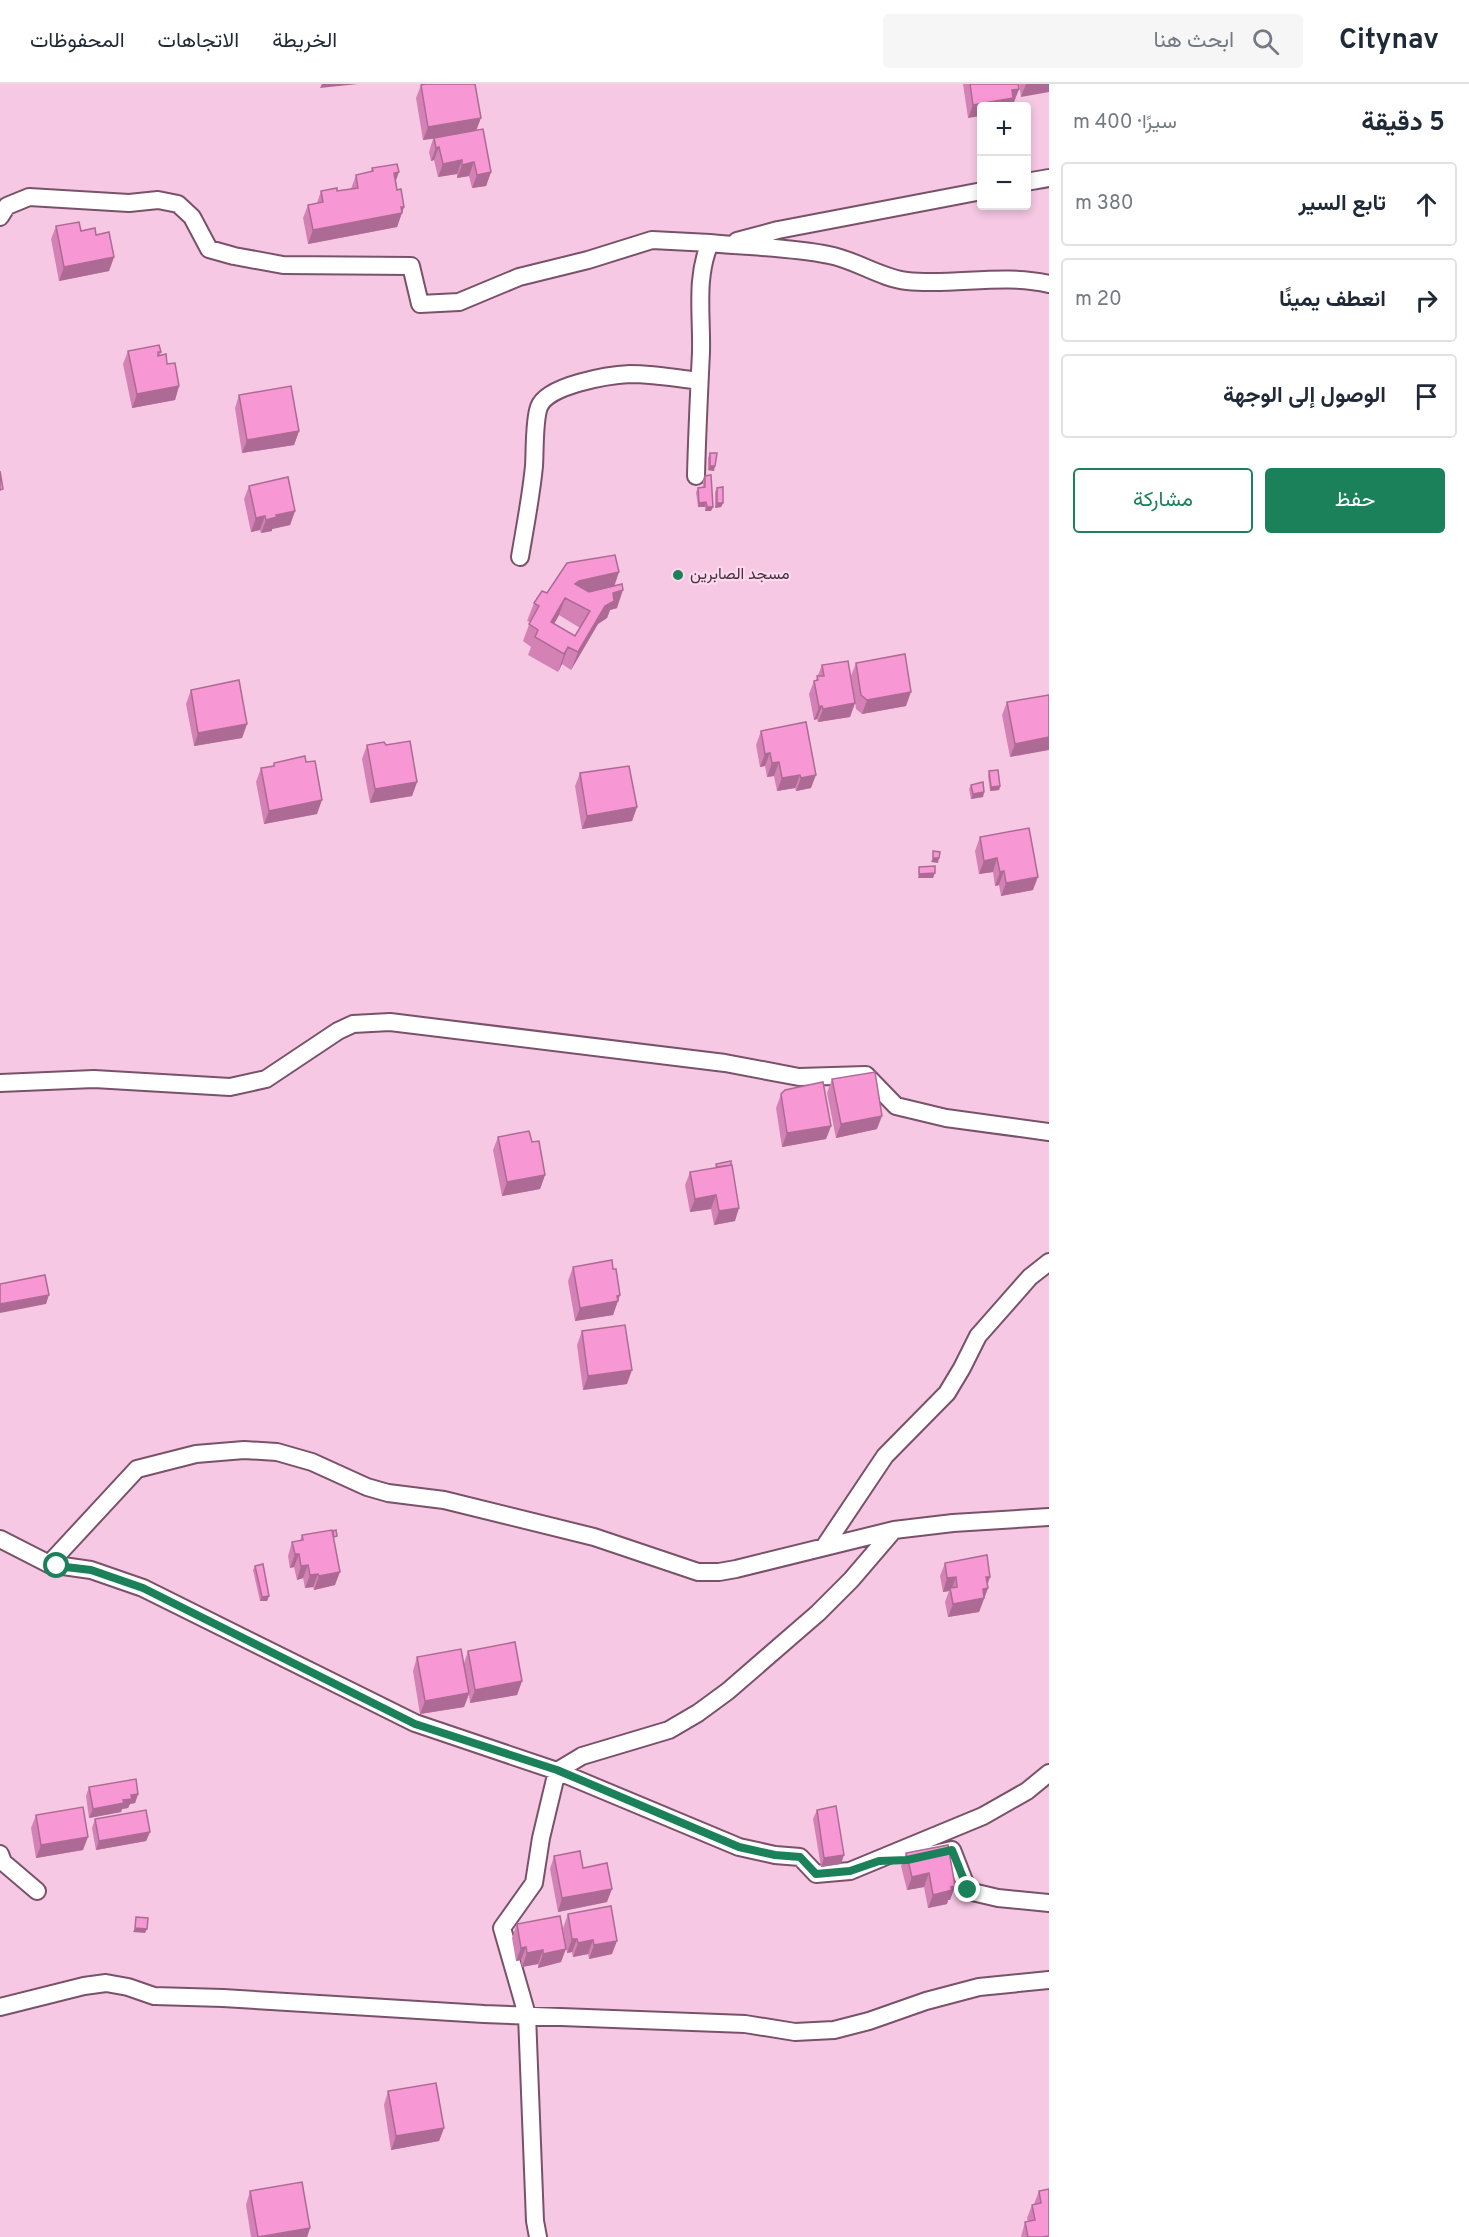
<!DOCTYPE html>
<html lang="ar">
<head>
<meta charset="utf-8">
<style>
	:root { --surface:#fff; --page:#f6f6f7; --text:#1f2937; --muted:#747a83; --line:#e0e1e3; --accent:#1b815b }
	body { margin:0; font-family:Overpass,Vazirmatn,sans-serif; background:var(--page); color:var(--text); direction:rtl }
	.controls { position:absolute; right:18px; top:18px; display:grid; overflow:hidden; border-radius:6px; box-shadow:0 3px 9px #0003 }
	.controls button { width:54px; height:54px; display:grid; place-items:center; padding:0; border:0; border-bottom:2px solid var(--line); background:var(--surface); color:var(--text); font:30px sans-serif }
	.stop { position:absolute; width:18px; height:18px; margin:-14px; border:4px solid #1b815b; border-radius:50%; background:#fff }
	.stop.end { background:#1b815b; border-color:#fff; box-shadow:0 2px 6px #0008 }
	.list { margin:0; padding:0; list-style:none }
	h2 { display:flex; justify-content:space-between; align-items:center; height:78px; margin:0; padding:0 24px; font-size:26px }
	h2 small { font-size:20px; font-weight:400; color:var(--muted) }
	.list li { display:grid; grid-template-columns:39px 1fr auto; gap:18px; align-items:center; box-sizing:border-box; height:84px; margin:0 12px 12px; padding:0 12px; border:2px solid var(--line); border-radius:6px }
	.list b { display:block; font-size:22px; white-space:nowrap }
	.list em { font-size:20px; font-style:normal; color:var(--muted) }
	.actions { display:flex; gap:12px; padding:18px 24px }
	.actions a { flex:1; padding:14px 0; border:2px solid var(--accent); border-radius:6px; text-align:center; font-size:21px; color:var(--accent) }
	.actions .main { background:var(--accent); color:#fff }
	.icon { flex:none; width:33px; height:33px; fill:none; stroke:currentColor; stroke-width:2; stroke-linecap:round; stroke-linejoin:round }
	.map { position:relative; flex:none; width:1049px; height:2153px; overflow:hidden; direction:ltr }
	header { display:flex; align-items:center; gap:36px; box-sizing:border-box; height:84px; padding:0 30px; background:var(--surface); border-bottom:2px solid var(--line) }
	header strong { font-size:28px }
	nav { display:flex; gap:33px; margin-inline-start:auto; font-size:21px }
	.search { width:420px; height:54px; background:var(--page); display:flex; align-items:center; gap:15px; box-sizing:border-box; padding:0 21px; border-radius:6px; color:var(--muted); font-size:22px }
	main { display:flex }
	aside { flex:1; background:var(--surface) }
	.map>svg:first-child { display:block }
</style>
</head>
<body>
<header>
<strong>Citynav</strong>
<div class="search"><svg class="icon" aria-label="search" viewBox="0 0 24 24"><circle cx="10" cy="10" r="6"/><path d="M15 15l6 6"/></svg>ابحث هنا</div>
<nav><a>الخريطة</a><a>الاتجاهات</a><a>المحفوظات</a></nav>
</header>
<main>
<aside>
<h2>5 دقيقة<small>سيرًا · 400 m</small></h2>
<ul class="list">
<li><svg class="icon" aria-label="ahead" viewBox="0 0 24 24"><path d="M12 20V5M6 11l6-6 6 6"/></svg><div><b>تابع السير</b></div><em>380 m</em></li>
<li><svg class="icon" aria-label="right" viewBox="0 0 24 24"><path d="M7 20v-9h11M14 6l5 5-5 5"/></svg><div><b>انعطف يمينًا</b></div><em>20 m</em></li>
<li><svg class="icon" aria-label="arrive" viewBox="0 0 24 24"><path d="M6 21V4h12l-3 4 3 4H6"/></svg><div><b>الوصول إلى الوجهة</b></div></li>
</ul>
<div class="actions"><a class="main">حفظ</a><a>مشاركة</a></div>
</aside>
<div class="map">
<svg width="1049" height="2153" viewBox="0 0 1049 2153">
	<rect width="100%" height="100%" fill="#f6c8e3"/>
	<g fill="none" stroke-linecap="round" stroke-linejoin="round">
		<!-- minor casing -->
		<g stroke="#795269" stroke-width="20">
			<path id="minor" d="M1026,98L1049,94
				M0,133L7,122L29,113L129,119L158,116L178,120L192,133L209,165L234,172L283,181L411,182L420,220L459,218L519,193L588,176L652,156L710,159
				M737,157L778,146L982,107
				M696,392C697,350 699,309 701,268C702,231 695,194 710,159C749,163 790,163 829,171C856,176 880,194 907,197C954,202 1003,189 1049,200
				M520,473C525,443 531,413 534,382C535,367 534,336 539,323C547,301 609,291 630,290C653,290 676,294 699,297
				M0,999L94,995L230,1003L266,995L338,947L353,940L390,938L725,979L799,993L866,991L896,1022L946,1034L1049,1048
				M0,1455L49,1480L91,1486L143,1504L415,1639L557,1687L739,1763L775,1771L800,1773L816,1790L850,1787L983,1732L1027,1707L1049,1689
				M824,1463L885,1372L947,1309L962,1284L978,1252L1030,1193L1049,1178
				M49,1480L137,1385L196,1370L244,1366L277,1368L312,1378L367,1403L388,1409L444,1416L594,1453L698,1488H719L736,1485L894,1446L953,1439L1049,1433
				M0,1770L3,1778L37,1807
				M929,1771L952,1766L968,1807L998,1814L1049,1819
				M0,1923L84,1902L106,1899L128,1903L154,1912L223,1914L484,1930L745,1940L795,1948L834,1946L869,1937L926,1917L979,1903L1049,1896
				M538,2153L535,2137L527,1931L502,1844L534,1799L541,1754L557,1687L582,1672L669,1646L698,1629L728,1607L818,1529L851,1496L893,1447"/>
		</g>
		<!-- minor -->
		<use href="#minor" stroke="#fff" stroke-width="16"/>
	</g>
	<!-- wall -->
	<path fill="#d482b5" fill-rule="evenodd" d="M963,0H1018L1019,5L1014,18H1011L1010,22H981L968,34Z
		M1019,0H1049L1021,13Z
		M421,1L477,46L491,88L486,102L472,104L469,92L457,94V90L438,93L434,76L431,77L429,68L433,55L423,56L416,14Z
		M372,84L396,97L397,106L404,123L397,143L308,160L303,134L308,121L317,119L321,107H337L351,105L356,91L371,88Z
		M56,142L96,151L114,173L109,187L59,197L51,155Z
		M128,267L161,268L160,272L167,280L179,302L175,316L132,324L123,280Z
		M239,311L299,347L294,361L242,369L235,324Z
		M710,369L714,387L708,386V374Z
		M705,392L711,427H705V423H698L696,408L698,404L703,403V397Z
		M249,402L295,427L290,441L272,445V447L261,449L260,446L251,448L244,415Z
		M717,404L723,419L721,423L715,424V408Z
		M614,502L617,524L610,526L607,534L598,540L571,586L562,580L558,588L528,571L531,563L523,557L530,538L527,537L534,519L547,509ZM559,531L580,544L575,552L554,540Z
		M856,579L906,622L862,630L856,625L851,592Z
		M822,581L855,619L850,633L818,638L817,635L814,636L809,610L814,597L816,596Z
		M191,606L247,640L242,654L194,662L186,620Z
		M1049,611L1010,673L1002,631L1007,618Z
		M761,647L811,704L796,707L795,704L777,707L774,692L767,693L765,682L760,683L756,661Z
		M367,661L417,698L412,712L370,719L362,675Z
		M306,678L317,730L264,740L256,698L261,684L273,682L274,679Z
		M989,687L1000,702L999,706L990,707L988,692Z
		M580,689L637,723L632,737L582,745L575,702Z
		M971,701L984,708L983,713L971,715L969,705Z
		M980,753L1033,806L1001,812L999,801L995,802L993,788L979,790L975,767Z
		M832,995L877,1045L836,1054L827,1009Z
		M781,1010L831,1042L826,1055L782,1063L776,1024Z
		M498,1053L532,1058L545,1091L540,1105L502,1112L493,1066Z
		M716,1080L731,1081L735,1137L714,1141L711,1125L690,1128L685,1101L690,1088L715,1084Z
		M573,1183L613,1185L620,1211L613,1231L575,1237L568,1197Z
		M582,1247L627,1300L583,1306L577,1261Z
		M302,1451L335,1457V1501L314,1506L313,1503L305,1504L303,1494L297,1496L294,1483L290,1484L288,1472L292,1458L300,1457Z
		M945,1479L990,1493L987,1500L988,1504L979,1528L948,1533L945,1518L949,1507L943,1508L940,1492Z
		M255,1482L269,1512L267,1517H260L253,1486Z
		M468,1567L522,1597L517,1611L470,1619L469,1611L464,1623L420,1630L413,1587L417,1573L464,1579Z
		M89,1703L138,1710L135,1719L130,1720L128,1724L122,1725L121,1728L89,1734L86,1712Z
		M817,1726L841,1780L821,1783L813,1735Z
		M36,1731L83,1766L36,1774L31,1744Z
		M95,1735L150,1748L146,1757L96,1766L92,1744Z
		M906,1769L955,1802L950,1816H948L947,1820L928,1824L924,1803L907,1806L901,1782Z
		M554,1772L583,1784L607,1818L558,1828L550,1785Z
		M568,1830L612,1870L589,1875L588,1870L573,1873L572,1868L567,1869L563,1844Z
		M517,1840L561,1878L538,1884V1880L522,1883L521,1876L516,1877L512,1854Z
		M388,2007L444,2044L439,2057L391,2066L384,2021Z
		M250,2107L310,2144L307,2153H251L246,2121Z
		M1039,2107L1049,2153H1021L1025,2138H1028L1027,2134L1032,2121L1034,2120Z"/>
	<!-- shaded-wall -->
	<path fill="#ad6a94" d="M322,0H358L320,4Z
		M1026,0H1049V8L1021,13Z
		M1019,5L1014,18H1011L1010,22H981V32L968,34L973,21L1012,6Z
		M481,34L476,47L423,56L428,43Z
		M439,63L434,76L431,77L436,64Z
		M462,76L457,90L438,93L443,80Z
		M474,78L469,92L457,94L462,81Z
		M399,88L394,102V89Z
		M491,88L486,102L472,104L477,91Z
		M404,123L397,143L308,160L313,146Z
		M114,173L109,187L59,197L64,183Z
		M179,302L175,316L132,324L137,310Z
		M299,347L294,361L242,369L247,356Z
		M710,382H715L714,387L708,386Z
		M706,418L705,423H698L699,419Z
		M717,419H723L721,423L715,424Z
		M707,423H713L711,427H705Z
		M295,427L290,441L272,445V447L261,449L266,436L276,431Z
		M265,432L260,446L251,448L256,434Z
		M619,488L613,506L570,516L575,500L579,497Z
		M623,506L617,524L610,526L607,534L598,540L571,586L578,568L613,509Z
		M565,514L559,531L545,556L551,538Z
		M568,563L562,580L558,588L564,570Z
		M911,608L906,622L862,630L867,616Z
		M855,619L850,633L818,638L823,625Z
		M822,622L817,635L814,636L819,623Z
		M247,640L242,654L194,662L198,649Z
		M1049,653V666L1010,673L1015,660Z
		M770,669L765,682L760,683L765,670Z
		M779,678L774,692L767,693L772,679Z
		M800,691L795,704L777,707L782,694Z
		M816,691L811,704L796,707L801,694Z
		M417,698L412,712L370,719L375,705Z
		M1000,702L999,706L990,707L991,703Z
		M984,708L983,713L971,715L973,710Z
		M322,716L317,730L264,740L269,727Z
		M637,723L632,737L582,745L587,732Z
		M933,774H939L938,779L931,778Z
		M997,774L993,788L979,790L984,777Z
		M1004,787L999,801L995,802L1000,788Z
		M935,789L933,794H918L919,790Z
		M1038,793L1033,806L1001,812L1006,799Z
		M882,1032L877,1045L836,1054L841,1040Z
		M831,1042L826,1055L782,1063L787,1049Z
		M545,1091L540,1105L502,1112L507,1098Z
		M716,1111L711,1125L690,1128L695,1115Z
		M739,1124L735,1137L714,1141L719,1127Z
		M49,1211L46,1220L0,1229V1220Z
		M620,1211L613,1231L575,1237L580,1224Z
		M632,1286L627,1300L583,1306L588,1292Z
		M295,1470H299L294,1483L290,1484Z
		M308,1481L303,1494L297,1496L301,1482Z
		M340,1488L335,1501L314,1506L319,1492Z
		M318,1490L313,1503L305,1504L310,1491Z
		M956,1493L951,1507L950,1504L949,1507L943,1508L947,1494Z
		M986,1493H990L986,1505L988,1504L979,1528L948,1533L953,1520Z
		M269,1512L267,1517H260L262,1513Z
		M522,1597L517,1611L470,1619L475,1606Z
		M469,1609L464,1623L420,1630L425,1617Z
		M138,1710L135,1719L130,1720L128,1724L122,1725L121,1728L89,1734L93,1725L123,1716L131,1711Z
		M150,1748L146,1757L96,1766L99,1757Z
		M88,1753L83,1766L36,1774L41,1761Z
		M844,1771L841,1780L821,1783L824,1774Z
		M929,1789L924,1803L907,1806L912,1793Z
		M955,1802L950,1816H948L947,1820L928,1824L933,1811Z
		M612,1805L607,1818L558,1828L562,1814Z
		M135,1844L147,1845L145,1849L133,1848Z
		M572,1855H577L572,1868L567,1869Z
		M593,1856L588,1870L573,1873L578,1859Z
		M617,1857L612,1870L589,1875L594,1861Z
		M526,1863L521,1876L516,1877L521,1864Z
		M566,1865L561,1878L538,1884L543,1870Z
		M543,1866L538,1880L522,1883L527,1869Z
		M444,2044L439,2057L391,2066L396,2052Z
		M310,2144L307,2153H261Z"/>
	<!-- building -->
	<path fill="#f797d3" stroke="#ad6a94" stroke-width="1.5" fill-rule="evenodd" d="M426,0H475L481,34L428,43L421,1Z
		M970,0H1018L1019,5L1012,6L1013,14L973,21Z
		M483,45L491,88L477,91L474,78L462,81V76L443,80L439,63L436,64L434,54Z
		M397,80L399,88L394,89L397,106L401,105L404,123H401L402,129L313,146L308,121L323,118L321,107L337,104V107L358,104L356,91L373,87L372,84Z
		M79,138L81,147L95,144L96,151L109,148L114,173L64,183L56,142Z
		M159,261L161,268H158V272L166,270L167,280L175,279L179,302L137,310L128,267Z
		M291,302L299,347L247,356L239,311Z
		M710,369H717L715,382H710Z
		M0,387L3,405L0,406Z
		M711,391L713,423H707L706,418L699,419L698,404L705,403V392Z
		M288,393L295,427L276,431L277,433L266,436L265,432L256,434L249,402Z
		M723,403V419H717V404Z
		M615,471L619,488L579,497L575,500L589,508L622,500L623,506L613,509L614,517L605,522L578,568L568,563L564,570L535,553L538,546L529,540L539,522L534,519L542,507L547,509L567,479ZM565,514L590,527L575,552L551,538Z
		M905,570L911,608L867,616L861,611L856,579Z
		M848,577L855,619L823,625L822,622L819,623L814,597L818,596L817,592H824L822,581Z
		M239,596L247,640L198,649L191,606Z
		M1049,611V653L1015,660L1007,618Z
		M806,638L816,691L801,694L800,691L782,694L779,678L772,679L770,669L765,670L761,647Z
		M410,657L417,698L375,705L367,661L384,658L386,661Z
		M305,672L306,678L315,677L322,716L269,727L261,684L274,682V679Z
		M629,682L637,723L587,732L580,689Z
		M998,686L1000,702L991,703L989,687Z
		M983,698L984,708L973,710L971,701Z
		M1029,744L1038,793L1006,799L1004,787L1000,788L997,774L984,777L980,753Z
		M933,767L940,768L939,774H933Z
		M935,782V789L919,790V783Z
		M875,988L882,1032L841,1040L832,995Z
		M823,998L831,1042L787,1049L781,1010L785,1006Z
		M529,1047L532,1058L539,1057L545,1091L507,1098L498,1053Z
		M731,1077V1081L717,1083L716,1080Z
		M732,1081L739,1124L719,1127L716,1111L695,1115L690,1088Z
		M612,1176L613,1185H616L620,1211L617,1212L618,1217L580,1224L573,1183Z
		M45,1191L49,1211L0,1220V1200Z
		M625,1241L632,1286L588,1292L582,1247Z
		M332,1446L340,1488L319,1492L318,1490L310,1491L308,1481L301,1482L299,1470H295L292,1458L303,1456L302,1451Z
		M336,1446L337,1452L334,1453L333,1447Z
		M987,1471L990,1493H986L988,1504L983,1505L984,1514L953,1520L950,1504L957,1503L956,1493L947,1494L945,1479Z
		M263,1480L269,1512L262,1513L255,1482Z
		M515,1558L522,1597L475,1606L468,1567Z
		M461,1565L469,1609L425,1617L417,1573Z
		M136,1695L138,1710L131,1711L132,1715L123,1716L124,1719L93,1725L89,1703Z
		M836,1722L844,1771L824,1774L817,1726Z
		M83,1723L88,1753L41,1761L36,1731Z
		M146,1726L150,1748L99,1757L95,1735Z
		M948,1761L955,1802L951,1803L952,1806L933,1811L929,1789L912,1793L906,1769Z
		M580,1767L583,1784L607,1779L612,1805L562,1814L554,1772Z
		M611,1822L617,1857L594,1861L593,1856L578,1859L577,1855H572L568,1830Z
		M560,1832L566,1865L543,1870V1866L527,1869L526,1863L521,1864L517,1840Z
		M136,1833L148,1834L147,1845L135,1844Z
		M436,1999L444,2044L396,2052L388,2007Z
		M302,2098L310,2144L258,2153L250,2107Z
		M1049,2105V2152L1041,2153H1028L1025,2138L1035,2136L1032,2121L1041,2119L1039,2107Z"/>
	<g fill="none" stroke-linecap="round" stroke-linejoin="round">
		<!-- route -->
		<path stroke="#1b815b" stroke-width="8" d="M57,1482L91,1486L143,1504L415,1640L557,1686L739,1763L775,1771L800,1773L816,1790L850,1787L879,1777L907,1776L952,1766L968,1806"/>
	</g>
	<!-- markers -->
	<circle fill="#1b815b" stroke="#fed8ee" stroke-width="2" cx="678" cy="491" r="6"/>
	<g text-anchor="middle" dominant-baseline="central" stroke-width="4.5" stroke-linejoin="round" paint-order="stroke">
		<!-- poi labels -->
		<g font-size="16" fill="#42303b" stroke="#fed8ee" text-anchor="start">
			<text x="690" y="491">مسجد الصابرين</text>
		</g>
	</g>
</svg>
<div class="controls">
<button>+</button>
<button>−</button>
</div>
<div class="stop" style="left:57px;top:1482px"></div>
<div class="stop end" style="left:968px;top:1806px"></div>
</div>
</main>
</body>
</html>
